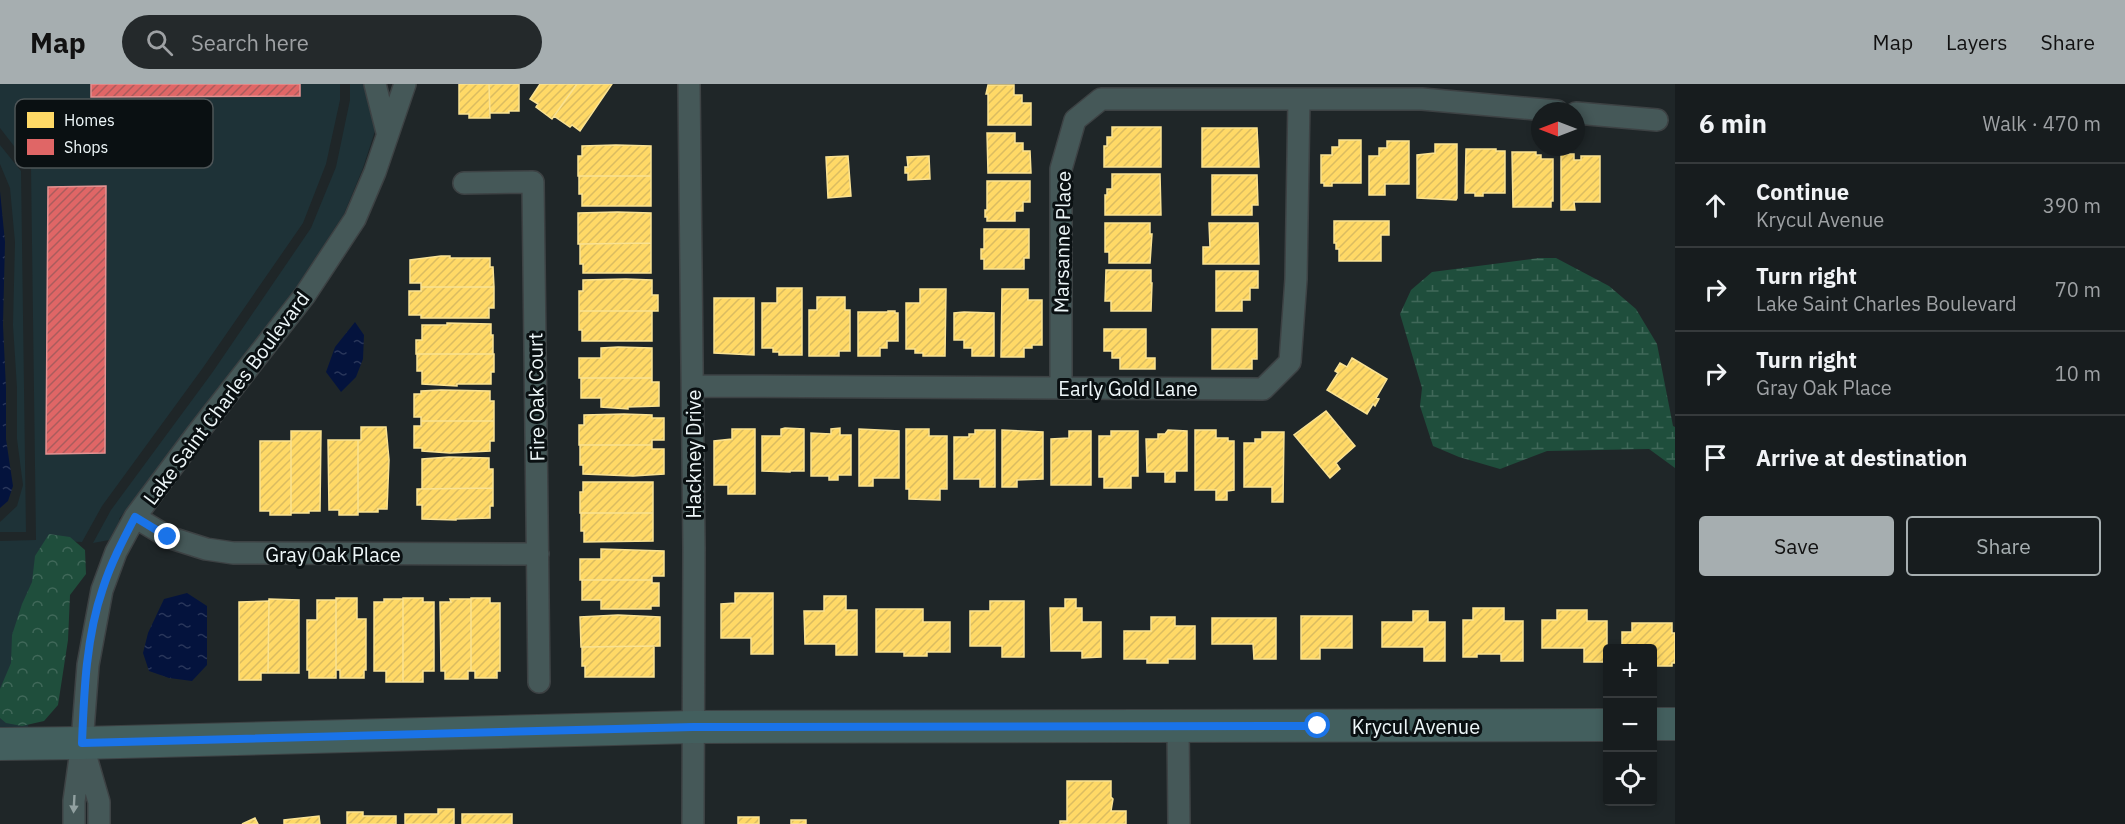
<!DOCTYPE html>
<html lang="en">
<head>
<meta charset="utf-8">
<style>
	:root { --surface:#171c1e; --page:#24292b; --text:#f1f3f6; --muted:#9ea1a4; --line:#363a3c; --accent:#a6aeb0 }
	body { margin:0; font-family:"IBM Plex Sans",sans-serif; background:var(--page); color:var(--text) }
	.controls { position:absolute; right:18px; bottom:18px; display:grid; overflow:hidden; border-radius:6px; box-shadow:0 3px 9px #0003 }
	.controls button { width:54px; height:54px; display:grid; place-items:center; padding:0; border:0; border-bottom:2px solid var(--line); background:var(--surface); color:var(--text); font:30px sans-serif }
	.compass { position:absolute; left:1531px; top:18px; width:54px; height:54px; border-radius:50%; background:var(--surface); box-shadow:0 3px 9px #0003; rotate:270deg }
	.stop { position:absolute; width:18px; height:18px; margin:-14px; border:4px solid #1a73e8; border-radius:50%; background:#fff }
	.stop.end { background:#1a73e8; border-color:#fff; box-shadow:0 2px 6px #0008 }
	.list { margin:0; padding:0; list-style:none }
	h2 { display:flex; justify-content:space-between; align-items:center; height:78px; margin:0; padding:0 24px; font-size:26px }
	h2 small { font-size:20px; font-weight:400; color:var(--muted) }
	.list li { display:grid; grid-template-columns:39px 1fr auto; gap:18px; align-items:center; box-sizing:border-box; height:84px; padding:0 24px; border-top:2px solid var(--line) }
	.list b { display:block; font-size:22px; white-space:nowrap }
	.list p { margin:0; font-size:20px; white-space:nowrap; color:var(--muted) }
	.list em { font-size:20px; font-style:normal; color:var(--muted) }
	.actions { display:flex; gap:12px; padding:18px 24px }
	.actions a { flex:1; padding:14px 0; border:2px solid var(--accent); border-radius:6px; text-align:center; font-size:21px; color:var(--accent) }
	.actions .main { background:var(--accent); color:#111 }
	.icon { flex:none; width:33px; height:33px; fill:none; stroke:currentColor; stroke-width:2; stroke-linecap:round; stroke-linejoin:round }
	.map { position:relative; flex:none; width:1675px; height:740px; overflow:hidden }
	header { display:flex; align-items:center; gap:36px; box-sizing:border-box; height:84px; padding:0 30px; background:var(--accent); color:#111 }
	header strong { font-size:28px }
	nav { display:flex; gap:33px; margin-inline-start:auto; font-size:21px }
	.search { width:420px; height:54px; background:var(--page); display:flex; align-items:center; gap:15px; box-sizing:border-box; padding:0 21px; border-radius:33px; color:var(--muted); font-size:22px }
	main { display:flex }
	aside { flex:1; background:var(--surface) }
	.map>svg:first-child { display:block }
</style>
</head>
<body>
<header>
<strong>Map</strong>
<div class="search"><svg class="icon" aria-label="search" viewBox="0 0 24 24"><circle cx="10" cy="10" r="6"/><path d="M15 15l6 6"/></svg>Search here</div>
<nav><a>Map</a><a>Layers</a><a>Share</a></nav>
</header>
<main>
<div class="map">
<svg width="1675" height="740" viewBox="0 0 1675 740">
	<defs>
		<pattern id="forest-crowns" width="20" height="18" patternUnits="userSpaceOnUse" patternTransform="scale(1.5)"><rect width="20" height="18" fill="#1f4e3c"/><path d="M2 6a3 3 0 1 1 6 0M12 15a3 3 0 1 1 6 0" fill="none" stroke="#406859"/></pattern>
		<pattern id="wetland-marsh" width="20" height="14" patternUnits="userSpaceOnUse" patternTransform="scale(1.5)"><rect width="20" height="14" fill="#1f4e3c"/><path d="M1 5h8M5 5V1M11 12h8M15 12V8" fill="none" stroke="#406859"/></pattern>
		<pattern id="water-ripples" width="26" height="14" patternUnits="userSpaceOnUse" patternTransform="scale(1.5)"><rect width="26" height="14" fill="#04133d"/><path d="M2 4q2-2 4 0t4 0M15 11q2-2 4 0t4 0" fill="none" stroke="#29365a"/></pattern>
		<pattern id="homes-hatch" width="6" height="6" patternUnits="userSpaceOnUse" patternTransform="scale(1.5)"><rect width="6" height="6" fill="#ffd966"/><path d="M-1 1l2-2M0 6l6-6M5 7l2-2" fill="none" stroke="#dabc61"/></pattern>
		<pattern id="shops-hatch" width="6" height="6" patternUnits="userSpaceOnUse" patternTransform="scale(1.5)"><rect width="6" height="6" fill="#e06666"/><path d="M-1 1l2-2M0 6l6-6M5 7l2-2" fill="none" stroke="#aa5c5d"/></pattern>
	</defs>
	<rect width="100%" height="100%" fill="#1f2628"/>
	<!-- built -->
	<path fill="#1e3237" d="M0,0H340V16L326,80L303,139L202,285L102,422L82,458L60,457L26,654H0V457L36,456L31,84L0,44Z
		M350,0H363L375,47L363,84L344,130L295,205L119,435L120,436L109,456L93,459L111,426L212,289L311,144L336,83L350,16Z
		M0,61L21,87L26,448H0V438L17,422L23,401L17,355V304L13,241L15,158L10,104L0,80Z"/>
	<!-- forest -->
	<path fill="url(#forest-crowns)" d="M49,450L70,453L85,466L86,490L70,511L68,556L58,621L44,637L22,642L6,639L0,634V605L11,579L12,551L22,520L32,498L35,472Z"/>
	<!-- wetland -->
	<path fill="url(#wetland-marsh)" d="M1539,174H1556L1609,202L1636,225L1657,260L1673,342L1675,343V384L1649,365L1547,367L1500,385L1459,373L1433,362L1420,322L1422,304L1400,230L1411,206L1432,188Z"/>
	<!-- water -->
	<path fill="url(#water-ripples)" d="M0,107L5,158L3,241L6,304V355L13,402L8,417L0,424Z
		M355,238L364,251L363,275L356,293L341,308L326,288L335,263Z
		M187,509L207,522V581L192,597L169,594L149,587L143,569L148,549L164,515Z"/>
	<!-- homes -->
	<path fill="url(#homes-hatch)" stroke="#fae292" stroke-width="1.5" d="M459,0H489L490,34H469V30H459Z
		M489,0H519V27H509V29H490Z
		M540,0H577L552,35L536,23L538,20L530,15Z
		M577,0H612L580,47L572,41L570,43L554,32Z
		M988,1H1014V11H1022V19H1031V41H988V10H986Z
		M1112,43H1161V83H1104V62H1107V53H1112Z
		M1202,44H1257L1259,83H1202Z
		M987,49H1015V59H1023V67H1030L1031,89H988Z
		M1339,56H1361V99H1332V102H1324V99H1321V71H1332V63H1339Z
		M1387,57H1409V100H1385V111H1369V72H1379V64H1387Z
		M1435,60H1457V114L1456,116L1417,114V71L1435,69Z
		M616,61L651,62V92H578V72H582V62Z
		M1466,65H1496V67H1505V109H1483V112H1475V109H1465Z
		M1512,68H1536V71H1541V75H1553V117H1551V123H1513Z
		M1561,70H1574V76H1581V72H1600V118H1574L1575,126H1561Z
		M848,72L851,112L828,114L826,73Z
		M929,72L930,95L908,96V89H905V83H908L907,73Z
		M1112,90H1160L1161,131H1105V111H1107V105H1112Z
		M1212,91H1257L1258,121H1252V131H1212Z
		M579,92H651V122H582V110H579Z
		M987,97H1030V118H1023V127H1015V137H987V133H985V126H987Z
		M617,128L651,129V159L578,160V129Z
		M1334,137H1389V151H1381V177H1339V165H1336V159H1334Z
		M1105,139H1150V150H1152L1150,179H1109V168H1105Z
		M1209,139H1258L1259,180H1203V163H1210Z
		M984,145H1029V174H1024V185H984V175H981V165H984Z
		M651,159V189H583V180H580V160Z
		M441,172H450V174H490V183H493L494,203H421V199H410V176Z
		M1106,186H1151V199H1152L1151,227H1111V217H1105Z
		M1216,187H1258V204H1250V216H1242V227H1216Z
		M626,195L652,196V211H658V227H579V207H583V196Z
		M421,203H494V224H489V234H421V231H409V207H421Z
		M777,204H802V271H779V268H773V264H762V219H777Z
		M920,205H946L945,272H923V269H915V265H906V219H920Z
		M1002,205H1028V216H1042V261H1032V264H1024V273H1001Z
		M817,213H845V226H850V267H839V272H809V226H817Z
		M714,214H754V271L714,269Z
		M579,227H652V257H582V246H579Z
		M888,227H895V229H898V257H887V264H880V272H858V228H888Z
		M964,228L994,229V272H972V264H964V256H954V229Z
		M447,239L491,240V251H493V270H416V256H422V241H447Z
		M1104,245H1146V274H1155V285H1120V274H1112V267H1104Z
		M1212,245H1257V275H1252V285H1212Z
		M618,263L652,264V294H579V274H601V264Z
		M417,270H494V288H491V300H457V302L422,300V287H417Z
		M1352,274L1387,295L1376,314L1379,315L1375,322L1373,320L1367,330L1327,306L1338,289L1335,287L1340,279L1347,283Z
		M581,294H652V298H659V322L628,323V325L601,323V314H581Z
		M441,306L490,307V317H494V337H421V333H414V310H421V307Z
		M1326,327L1355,362L1336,379L1340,385L1330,394L1294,351Z
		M624,330L652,331V334H664V356H652V361H579V341H584V331Z
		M421,337H494V357H490V367L450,369L422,367V364H414V342H421Z
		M361,343H386L389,376L387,425H378V428H358V356H361Z
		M785,344L804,345V387H790V388L762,387V352H781V345Z
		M840,344V351H851V391H838V396H829V392H811V349L831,350V345Z
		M732,345H755V410H728V401H714V357L732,355Z
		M859,345L899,347V394H873V402H859Z
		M906,345H929V352H947V405H940V416L909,415V405H906Z
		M975,346H995V403H980V395H954V353H969V350H975Z
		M1002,346L1043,348V395L1017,396V403H1002Z
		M1168,346L1187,347V387H1175V398H1165V388H1147L1146,355H1158V350H1165Z
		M1195,346H1216V354H1228V357H1234V406L1227,407V416H1216V406H1195Z
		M291,347H321L320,427H309V429H291Z
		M1069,347H1091V401H1051V355L1069,354Z
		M1111,347H1138V392H1131V404H1104V393H1099V352H1111Z
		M1262,348H1284L1283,418H1272V403H1244V359H1255V355H1262Z
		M328,356H358V431H339V426H329Z
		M260,357H291V431H270V427H260Z
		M580,361H652V365H664V390L633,392L583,390V381H580Z
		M449,373L489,374V385H493V404L422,405V375Z
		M583,398H653V429H580V408H583Z
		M493,404V422H490V434L456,435V436L422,435V421H417V405Z
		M581,429H653V457L584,458V447H581Z
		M601,465L664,467V492H652V496H580V475H601Z
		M582,496H652V499H659V522H651V525H601V516H582Z
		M735,509H773V570H751V554H721V520L735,519Z
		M824,512H846V526H857V571H836V560H805L804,527H824Z
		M336,514H357V535H366V586H364V594H340V586H336Z
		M403,514H423V518H434V587H423V598H403Z
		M490,514V519H500V587H497V594H475V587H471V514Z
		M269,515L299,516V589H268Z
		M384,515H403V598H386V587H374V518H384Z
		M450,515H471V587H468V595H445V587H441L440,518H451Z
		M1065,515H1076V524H1082V538H1101V573L1082,574V567H1051L1050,524H1065Z
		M317,516H336V594H309V586H307V536H317Z
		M269,517L268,589H261V596H239V518Z
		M990,517H1024V573H1002V562H970V527H990Z
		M1473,524H1504V537H1523V577H1501V570H1477V573H1463V536H1473Z
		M876,525H923V538H950V568H927V572H904V568H876Z
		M1557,526H1587V537H1607V578H1584V564H1542V536H1557Z
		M1413,527H1428V538H1445V577H1424V563H1382V538H1413Z
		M618,531L660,533V562L581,563L580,533Z
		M1301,532H1352V564H1320V575H1301Z
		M1151,533H1175V542H1195V575H1168V579H1147V575H1124V547H1151Z
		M1212,534H1276V575H1254L1253,560H1212Z
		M1632,539H1672V549H1675V579H1672V582H1652V564H1622V548H1632Z
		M654,562V593H585V582H582V563Z
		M1067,697H1111V713L1113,715L1111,727H1126V740H1060V737H1067Z
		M438,725H454V740H405V730H438Z
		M347,728H363V732H396V740H347Z
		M462,730H512V740H462Z
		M319,732L320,740H284V736Z
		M738,733H759V740H738Z
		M255,734L258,740H242Z
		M791,736H806V740H791Z"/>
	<!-- shops -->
	<path fill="url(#shops-hatch)" stroke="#e49292" stroke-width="1.5" d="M91,0H300V12L91,13Z
		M106,102L105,369L46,370L48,103Z"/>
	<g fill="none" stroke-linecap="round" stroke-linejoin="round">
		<!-- street casing -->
		<g stroke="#3d4244" stroke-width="24">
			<path id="street" d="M375,0L387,48
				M689,0L694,464L693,740
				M1576,29L1657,36
				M464,99L533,98L539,598
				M693,302L1263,305L1290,278L1296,195L1299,15
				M1061,304V85L1075,36L1101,15H1422L1557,27
				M135,433L168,453L206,465L233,469L538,470
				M1178,642L1179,740
				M84,666L99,718V740
				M74,740V717L82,659L88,581L102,506L116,468L135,433L196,351L305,211L355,135L375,88L405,0"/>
		</g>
		<!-- secondary casing -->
		<g stroke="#3d4244" stroke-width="34">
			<path id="secondary" d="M1652,640H1675
				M0,660L82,659L693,643L1608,641"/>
		</g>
		<!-- street -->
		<use href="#street" stroke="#455858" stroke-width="21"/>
		<!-- secondary -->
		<use href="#secondary" stroke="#435f5e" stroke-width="32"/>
	</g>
	<!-- one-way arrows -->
	<defs><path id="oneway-solid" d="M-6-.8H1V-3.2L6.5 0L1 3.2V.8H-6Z" transform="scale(1.5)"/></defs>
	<use fill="#91a0a0" href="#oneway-solid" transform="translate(74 720) rotate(93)"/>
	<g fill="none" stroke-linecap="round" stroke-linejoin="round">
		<!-- route -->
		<path stroke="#1a73e8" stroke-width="8" d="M168,453L135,433C123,456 111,479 103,504C86,553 84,608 82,659L693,643L1318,642"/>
	</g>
	<g text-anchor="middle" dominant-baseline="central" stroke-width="6" stroke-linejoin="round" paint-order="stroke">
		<!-- street labels -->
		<g font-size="20" fill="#eef7f9" stroke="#0a1012">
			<text transform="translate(1062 158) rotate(-89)">Marsanne Place</text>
			<text x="1128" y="304">Early Gold Lane</text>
			<text transform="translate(536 313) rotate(-91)">Fire Oak Court</text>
			<text transform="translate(226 314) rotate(-53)">Lake Saint Charles Boulevard</text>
			<text transform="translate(693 370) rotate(-90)">Hackney Drive</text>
			<text x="333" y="470">Gray Oak Place</text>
			<text x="1416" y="642">Krycul Avenue</text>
		</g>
	</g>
	<!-- legend -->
	<rect x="15" y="15" width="198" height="69" rx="9" fill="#0a1012" stroke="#4e5557" stroke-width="1.5"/>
	<rect x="27" y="28" width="27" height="16" fill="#ffd966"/>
	<rect x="27" y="55" width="27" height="16" fill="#e06666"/>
	<g font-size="16" fill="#eef7f9">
		<text x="64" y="42">Homes</text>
		<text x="64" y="69">Shops</text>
	</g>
</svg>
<div class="controls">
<button>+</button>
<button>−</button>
<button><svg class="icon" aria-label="locate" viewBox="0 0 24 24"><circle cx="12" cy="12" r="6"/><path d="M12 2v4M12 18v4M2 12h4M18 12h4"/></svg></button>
</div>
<svg class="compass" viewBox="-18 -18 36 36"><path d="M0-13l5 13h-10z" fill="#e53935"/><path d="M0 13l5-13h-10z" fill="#9ea1a4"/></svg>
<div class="stop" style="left:1318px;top:642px"></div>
<div class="stop end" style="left:168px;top:453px"></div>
</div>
<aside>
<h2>6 min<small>Walk · 470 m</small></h2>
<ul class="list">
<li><svg class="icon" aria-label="ahead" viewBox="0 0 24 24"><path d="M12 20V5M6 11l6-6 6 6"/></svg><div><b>Continue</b><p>Krycul Avenue</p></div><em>390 m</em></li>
<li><svg class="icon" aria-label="right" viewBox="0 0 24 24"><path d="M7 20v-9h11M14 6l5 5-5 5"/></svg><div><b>Turn right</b><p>Lake Saint Charles Boulevard</p></div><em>70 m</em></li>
<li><svg class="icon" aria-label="right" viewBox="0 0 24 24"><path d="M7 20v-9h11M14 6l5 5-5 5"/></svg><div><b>Turn right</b><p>Gray Oak Place</p></div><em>10 m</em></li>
<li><svg class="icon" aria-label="arrive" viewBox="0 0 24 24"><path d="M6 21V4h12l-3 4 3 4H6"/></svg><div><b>Arrive at destination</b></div></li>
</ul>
<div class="actions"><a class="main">Save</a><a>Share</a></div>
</aside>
</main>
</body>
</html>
